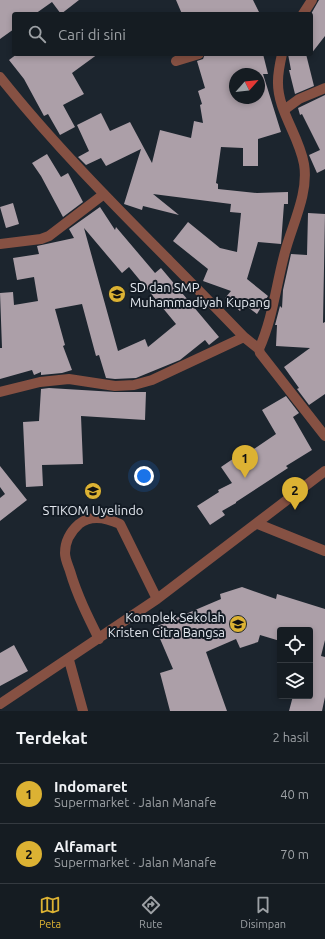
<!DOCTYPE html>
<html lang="id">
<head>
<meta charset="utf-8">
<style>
	:root { --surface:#151c22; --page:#1e252a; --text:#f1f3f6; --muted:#9da1a5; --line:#343a40; --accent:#dcb233 }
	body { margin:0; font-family:Ubuntu,sans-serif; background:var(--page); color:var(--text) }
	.controls { position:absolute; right:12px; bottom:12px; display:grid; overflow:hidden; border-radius:4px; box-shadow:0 2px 6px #0003 }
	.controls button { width:36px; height:36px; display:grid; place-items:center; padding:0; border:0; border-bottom:1px solid var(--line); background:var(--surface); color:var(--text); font:20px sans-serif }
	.compass { position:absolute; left:229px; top:68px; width:36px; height:36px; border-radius:50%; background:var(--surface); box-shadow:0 2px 6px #0003; rotate:63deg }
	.you { position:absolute; left:144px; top:476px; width:14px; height:14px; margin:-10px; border:3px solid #fff; border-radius:50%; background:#1a73e8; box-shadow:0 0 0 6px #1a73e833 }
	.badge { display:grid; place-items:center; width:26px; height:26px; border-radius:50%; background:var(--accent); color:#111; font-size:13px; font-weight:700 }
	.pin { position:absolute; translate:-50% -33px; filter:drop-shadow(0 1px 2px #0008) }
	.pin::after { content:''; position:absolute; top:21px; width:14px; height:12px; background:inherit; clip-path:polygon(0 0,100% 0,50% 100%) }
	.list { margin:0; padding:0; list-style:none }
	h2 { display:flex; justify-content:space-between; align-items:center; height:52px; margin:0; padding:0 16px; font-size:17px }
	h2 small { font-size:13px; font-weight:400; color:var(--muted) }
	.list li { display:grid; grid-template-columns:26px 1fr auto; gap:12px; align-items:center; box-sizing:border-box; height:60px; padding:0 16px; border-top:1px solid var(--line) }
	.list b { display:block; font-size:15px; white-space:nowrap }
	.list p { margin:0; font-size:13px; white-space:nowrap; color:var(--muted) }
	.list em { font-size:13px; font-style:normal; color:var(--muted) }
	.icon { flex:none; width:22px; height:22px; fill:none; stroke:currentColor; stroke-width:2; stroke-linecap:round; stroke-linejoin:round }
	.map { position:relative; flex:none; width:325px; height:711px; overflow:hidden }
	.search { position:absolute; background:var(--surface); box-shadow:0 2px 6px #0003; left:12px; right:12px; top:12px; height:44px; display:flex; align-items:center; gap:10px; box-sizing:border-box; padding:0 14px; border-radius:4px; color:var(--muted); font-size:15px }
	.sheet { height:172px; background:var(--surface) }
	nav { display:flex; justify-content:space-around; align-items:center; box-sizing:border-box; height:56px; border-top:1px solid var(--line); background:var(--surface); font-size:11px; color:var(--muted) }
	nav a { display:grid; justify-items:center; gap:2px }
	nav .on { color:var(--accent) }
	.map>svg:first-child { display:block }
</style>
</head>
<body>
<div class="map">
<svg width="325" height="711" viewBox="0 0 325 711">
	<rect width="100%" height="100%" fill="#1c252e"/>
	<!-- building -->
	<path fill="#ac9fa8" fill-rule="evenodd" d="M0,0H79L61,14L52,2L35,14H14V29L0,39Z
		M176,0H253L260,14H182Z
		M319,0H325V36L311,54V14Z
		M17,54H98L72,73L84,94L63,105L75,127L60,135L48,114L44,116L24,79L9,60Z
		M205,54H263L268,74H263L281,132L258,139V166H243V148L221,147L216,183L218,184V189L257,193L288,192V204H284L281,244L258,242L247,279L268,296L257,314L245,305L240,311L225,298L231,291L203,281L208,269L173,241L188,222L220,248L237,252L241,213L230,212L231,204L153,194L179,215L143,206L142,210L124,204L141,149L106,166L101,158L86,165L78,157L89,151L77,125L101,113L110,131L130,122L152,163L160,130L191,138L194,121L203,123L200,105L202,104L198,91L205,88L197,61L203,59ZM235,74H261H259V98H235Z
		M288,54H306L314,86L295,94L289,70H291Z
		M325,95V169L317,173L309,155L320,150L302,114L300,115L298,108Z
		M47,154L61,177L68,173L83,202L63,217L41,176L32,163Z
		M13,203L19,224L6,228L0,207Z
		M100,207L115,230L116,227L155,273L161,268L219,337L209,345L205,340L180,360L136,378L115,379L106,378L99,355L96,356L82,304L55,309L65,345L63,346L72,370L62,373L41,375V372L34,375L32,370L0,379V348H2L0,293L13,292L14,305L38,301L34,277L17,280L13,258L39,254L37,246L74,238L69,229ZM84,228L122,273L129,267L176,324L148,347L145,339L118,351Z
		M308,213L325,214L323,323L325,322V394L309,405L297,389L299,388L284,367L310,348L276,346L277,325H275L280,306L282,308L283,290L291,254L307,255Z
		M49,388L115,392H146L145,420L81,416L83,464L42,465L43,486L26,487L23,422L39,421L41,389Z
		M286,396L299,413L293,417L312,450L286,466L288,468L236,502V503L222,511L225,515L210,525L197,506L219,492L218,490L232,483L221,467L246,450L248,453L276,434L262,410Z
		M0,466L27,500L0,521V498L5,494L0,487Z
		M242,587L276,599L277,594L325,609V640L321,656L325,657V697L322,711H289L293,696H310V630H280V641L260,635L258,642L240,648L236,639L206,652L227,711H170L160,673L173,669L155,627L221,599L220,594Z
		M14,645L28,671L0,686V653Z"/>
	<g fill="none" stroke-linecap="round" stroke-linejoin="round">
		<!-- minor -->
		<path stroke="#865143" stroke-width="10" d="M303,14L312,0
			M176,61L199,54
			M0,77C74,170 162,251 244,337L259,349L260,353L325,436
			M284,110L299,99L325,88
			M0,244L41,239L49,236L104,194
			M259,349C273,318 276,285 285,252C292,225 309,193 304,164C299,135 277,110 278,81C278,72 280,63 282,54
			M0,392L40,382L69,379L115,386L134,385L152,380L244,337
			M258,524L325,551
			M99,639C88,617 77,595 70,571C68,565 65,559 65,553C65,541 70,532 79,524C91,514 107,518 120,524L157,599
			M69,660L83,711
			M0,704L157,599L325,471"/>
	</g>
	<!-- icons -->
	<defs>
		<g id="school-disc" transform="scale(0.9)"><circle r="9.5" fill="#dcb233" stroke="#131b24"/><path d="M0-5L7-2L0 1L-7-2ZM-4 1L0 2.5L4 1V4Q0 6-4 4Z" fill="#111"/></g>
		<g id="university-disc" transform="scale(0.9)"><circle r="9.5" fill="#dcb233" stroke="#131b24"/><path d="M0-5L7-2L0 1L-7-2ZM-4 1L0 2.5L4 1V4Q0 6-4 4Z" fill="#111"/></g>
	</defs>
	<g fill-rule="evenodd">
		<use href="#school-disc" x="117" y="294"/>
		<use href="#university-disc" x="93" y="491"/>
		<use href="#school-disc" x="238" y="624"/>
	</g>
	<g text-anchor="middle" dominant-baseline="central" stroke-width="4" stroke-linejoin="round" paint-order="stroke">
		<!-- poi labels -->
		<g font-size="13" fill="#e4e9f0" stroke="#131b24" text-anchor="start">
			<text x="130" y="287">SD dan SMP<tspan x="130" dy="15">Muhammadiyah Kupang</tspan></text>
			<text x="93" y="510" text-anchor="middle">STIKOM Uyelindo</text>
			<text x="225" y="617" text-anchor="end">Komplek Sekolah<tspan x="225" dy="15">Kristen Citra Bangsa</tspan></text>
		</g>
	</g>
</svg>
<div class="controls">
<button><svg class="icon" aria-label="locate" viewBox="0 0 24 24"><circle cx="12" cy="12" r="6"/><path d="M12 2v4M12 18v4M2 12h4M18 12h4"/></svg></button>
<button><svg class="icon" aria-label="layers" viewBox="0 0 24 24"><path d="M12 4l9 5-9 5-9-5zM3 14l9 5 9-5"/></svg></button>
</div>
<svg class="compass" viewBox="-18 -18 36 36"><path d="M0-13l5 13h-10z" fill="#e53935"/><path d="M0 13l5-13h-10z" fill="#9da1a5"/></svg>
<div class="you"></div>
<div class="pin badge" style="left:245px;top:478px">1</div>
<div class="pin badge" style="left:295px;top:510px">2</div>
<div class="search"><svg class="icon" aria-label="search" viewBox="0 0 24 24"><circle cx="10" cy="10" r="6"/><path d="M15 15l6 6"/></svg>Cari di sini</div>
</div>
<section class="sheet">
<h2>Terdekat<small>2 hasil</small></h2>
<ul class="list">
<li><span class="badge">1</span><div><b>Indomaret</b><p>Supermarket · Jalan Manafe</p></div><em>40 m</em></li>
<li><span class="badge">2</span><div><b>Alfamart</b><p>Supermarket · Jalan Manafe</p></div><em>70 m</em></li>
</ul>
</section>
<nav>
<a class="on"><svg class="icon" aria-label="map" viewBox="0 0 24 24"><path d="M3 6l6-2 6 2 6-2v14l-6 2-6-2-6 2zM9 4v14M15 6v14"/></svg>Peta</a>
<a><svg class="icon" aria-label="directions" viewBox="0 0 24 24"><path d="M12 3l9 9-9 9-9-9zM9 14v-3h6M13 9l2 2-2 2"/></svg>Rute</a>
<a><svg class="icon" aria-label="saved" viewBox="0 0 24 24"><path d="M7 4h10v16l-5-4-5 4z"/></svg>Disimpan</a>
</nav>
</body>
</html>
